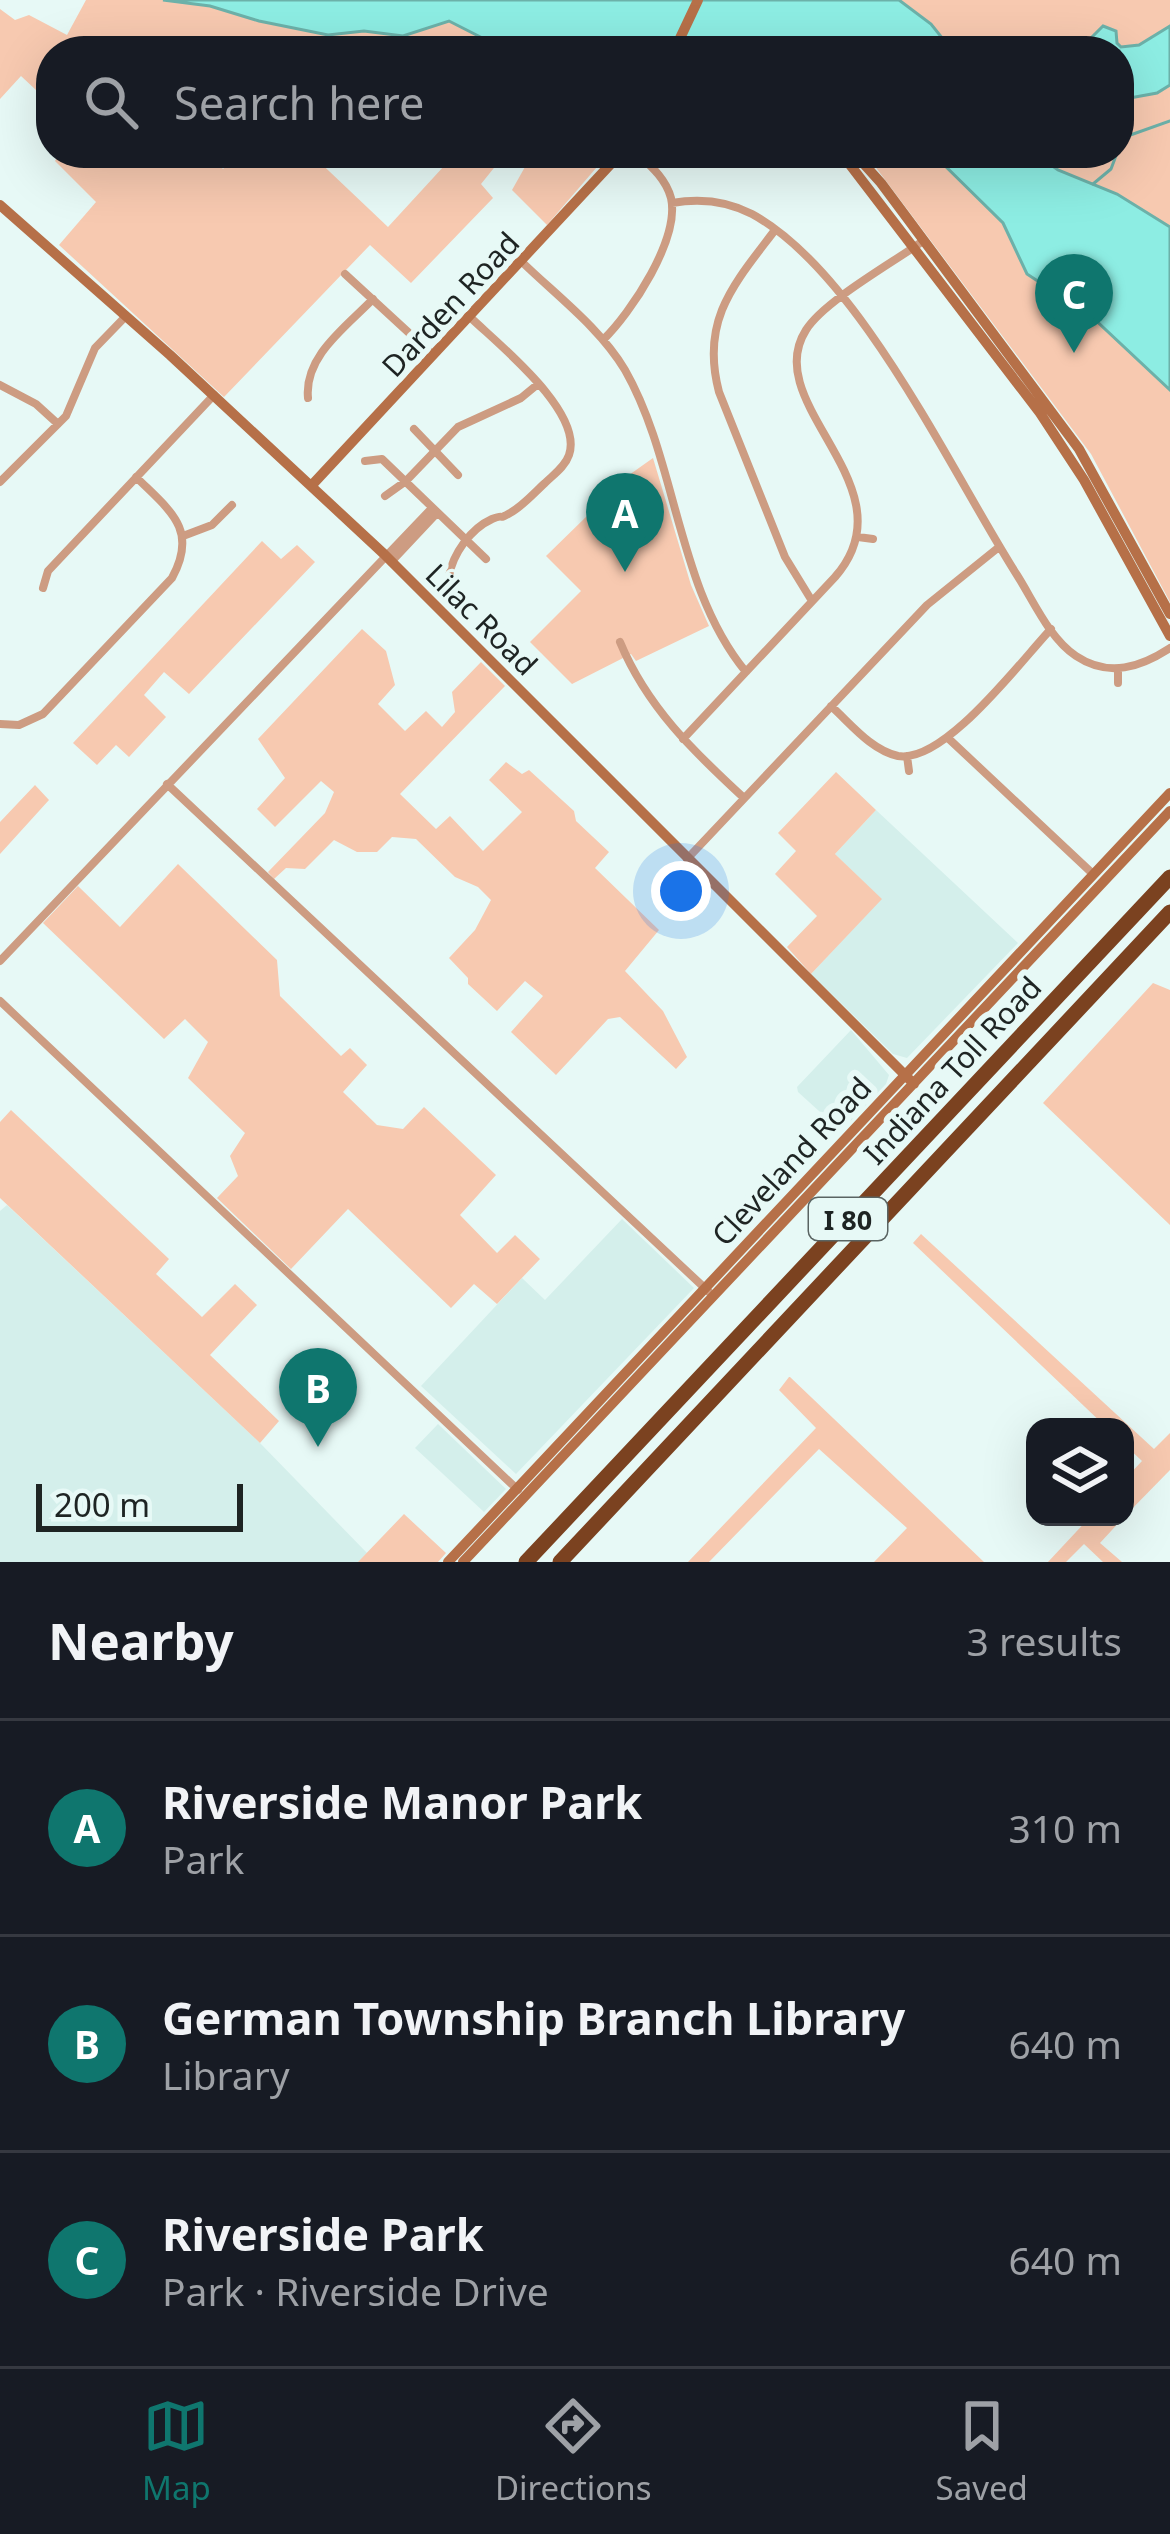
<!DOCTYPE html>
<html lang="en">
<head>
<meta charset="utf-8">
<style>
	:root { --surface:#171b24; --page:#20242c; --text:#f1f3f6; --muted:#9ea1a6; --line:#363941; --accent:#0f766e }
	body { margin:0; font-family:"Noto Sans",sans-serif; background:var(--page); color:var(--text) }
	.controls { position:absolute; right:36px; bottom:36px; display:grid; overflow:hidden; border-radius:24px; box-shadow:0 12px 48px #0002 }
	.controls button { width:108px; height:108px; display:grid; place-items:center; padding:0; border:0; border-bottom:3px solid var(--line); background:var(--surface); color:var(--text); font:60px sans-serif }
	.scale { position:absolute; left:36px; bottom:30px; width:207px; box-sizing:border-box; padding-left:12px; border:6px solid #1e2423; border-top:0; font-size:33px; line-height:42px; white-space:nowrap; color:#1e2423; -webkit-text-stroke:9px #e7f9f6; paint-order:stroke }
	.you { position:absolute; left:681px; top:891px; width:42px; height:42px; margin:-30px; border:9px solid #fff; border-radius:50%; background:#1a73e8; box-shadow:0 0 0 18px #1a73e833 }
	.badge { display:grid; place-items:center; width:78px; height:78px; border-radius:50%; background:var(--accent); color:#fff; font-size:39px; font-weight:700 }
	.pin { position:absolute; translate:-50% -99px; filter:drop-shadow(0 3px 6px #0008) }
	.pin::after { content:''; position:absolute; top:63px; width:42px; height:36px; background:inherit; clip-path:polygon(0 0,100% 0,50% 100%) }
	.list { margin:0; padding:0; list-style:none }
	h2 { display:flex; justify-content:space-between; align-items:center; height:156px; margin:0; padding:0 48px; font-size:51px }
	h2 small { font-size:39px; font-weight:400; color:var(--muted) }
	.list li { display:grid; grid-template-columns:78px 1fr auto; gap:36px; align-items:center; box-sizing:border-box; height:216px; padding:0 48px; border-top:3px solid var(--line) }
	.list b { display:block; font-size:45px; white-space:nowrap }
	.list p { margin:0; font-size:39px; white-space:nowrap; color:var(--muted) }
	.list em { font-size:39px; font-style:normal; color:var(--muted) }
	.icon { flex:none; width:66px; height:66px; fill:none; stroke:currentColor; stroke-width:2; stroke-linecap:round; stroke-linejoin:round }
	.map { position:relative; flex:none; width:1170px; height:1562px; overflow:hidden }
	.search { position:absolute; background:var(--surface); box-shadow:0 12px 48px #0002; left:36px; right:36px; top:36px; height:132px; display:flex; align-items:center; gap:30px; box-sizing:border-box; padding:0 42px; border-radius:48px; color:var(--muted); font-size:45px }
	.sheet { height:804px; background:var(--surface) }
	nav { display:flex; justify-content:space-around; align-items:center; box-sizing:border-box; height:168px; border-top:3px solid var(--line); background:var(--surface); font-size:33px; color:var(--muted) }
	nav a { display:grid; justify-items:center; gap:6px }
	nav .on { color:var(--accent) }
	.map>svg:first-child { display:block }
</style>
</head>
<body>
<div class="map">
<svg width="1170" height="1562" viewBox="0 0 1170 1562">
	<rect width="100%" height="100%" fill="#e7f9f6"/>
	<!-- built -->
	<path fill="#d4efeb" d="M876,810L1018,943L907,1058L893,1054L811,974L881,899L835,854Z
		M851,1030L889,1075L886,1084L841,1131L798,1092L797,1087Z
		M7,1205L260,1443L367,1553L358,1562H0V1211Z
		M622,1219L694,1288L516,1474L421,1386L522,1278L545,1300Z
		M438,1424L506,1489L484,1512L415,1448Z"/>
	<!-- green -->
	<path fill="#f7c9b0" d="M86,0H163L210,6L259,21L328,35L364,31L403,36L449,21L508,51H51V104L21,76L0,99V9L15,20L29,15L67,35Z
		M899,0H1170V227L1117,194L1058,170L1034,153H1119V51H951L931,24Z
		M59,153H208L223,169L241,153H310L388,227L456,153H506L481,184L493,198L411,283L370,245L224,397L59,245L96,202L55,161Z
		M522,153H609L547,225L512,190L530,158Z
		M865,153H932L1004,223L1027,275L1091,316L1170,390V602L1091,454Z
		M653,458L691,585L709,626L636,661L631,654L572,684L530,642L581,591L546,556L629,475Z
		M262,541L281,559L297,545L315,562L189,694L164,672L144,695L166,717L129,757L116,745L97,765L73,743Z
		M362,629L386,651L395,685L378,704L405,731L426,711L442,727L455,712L452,692L481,662L505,686L400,794L436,829L450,816L483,851L522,812L489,780L506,762L522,774L529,770L574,811L576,821L609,852L595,868L659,930L625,971L663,1011L687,1057L676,1069L620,1017L608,1019L556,1075L511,1032L543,996L525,981L497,1011L468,984V978L449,958L475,930L491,900L478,887L455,877L416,839L392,837L377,852H357L334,840L305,869L286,868L274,879L268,872L325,813L334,792L321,781L275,827L257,809L285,778L258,739Z
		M836,772L876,810L835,854L882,899L811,974L787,947L817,916L775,874L796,851L778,833Z
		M35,785L49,800L0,854V822Z
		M178,864L277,960L280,996L341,1056L350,1048L367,1065L343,1092L377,1125L403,1129L424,1107L496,1175L460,1215L497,1253L515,1235L540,1259L497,1304L474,1284L451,1308L348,1209L291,1269L217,1198L238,1176L230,1156L245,1133L188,1078L208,1042L185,1019L164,1039L43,923L78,886L120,927Z
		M1153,983L1170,990V1225L1043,1103Z
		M11,1110L169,1259L156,1274L202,1317L235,1284L257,1305L210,1355L279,1421L260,1443L0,1198V1122Z
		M921,1234L1154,1449L1170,1433V1470L1125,1516V1479L1142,1461L1125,1445V1427H1106L913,1243Z
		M789,1377H790L984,1562H874L907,1528L819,1449L709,1562H688L816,1428L779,1390Z
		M404,1514L446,1553L438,1562H358Z
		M1090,1517H1124L1100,1543L1122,1562H1103L1084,1544L1066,1562H1048Z"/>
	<!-- water -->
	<path fill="#8dede3" stroke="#6cb1a9" stroke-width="3" d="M163,0H899L931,24L951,49L508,51L449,21L403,36L364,31L328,35L259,21L210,6Z
		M1103,26L1116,31L1117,43L1121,47L1139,45L1170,26V85L1157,93L1119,100V51H1089L1092,48L1091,38Z
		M932,153H1034L1058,170L1117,194L1170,227V390L1091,316L1027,274L1003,223Z"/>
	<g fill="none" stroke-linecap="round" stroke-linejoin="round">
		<!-- stream -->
		<path stroke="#6cb1a9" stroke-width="3" d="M1119,145L1122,138L1170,121
			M1093,184L1111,169L1117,153"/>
		<!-- street -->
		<path stroke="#cd9c82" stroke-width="8" d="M672,203C700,198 727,201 752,214C859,272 952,473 1017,575C1034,602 1050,639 1076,656C1109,678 1141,667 1170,648
			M775,230C734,284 700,320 719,392L785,557L812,601
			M522,262C557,296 600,328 625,370C678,463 676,587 746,672
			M345,274L433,355
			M603,340C631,313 680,239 671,198C666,179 651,166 637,153
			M0,385L36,404L58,424
			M308,398C304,356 346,327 373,299
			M414,429L458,475
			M365,461L382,459L486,559
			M0,482L66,416L95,348L126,316
			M385,496L406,481L458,427L521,398L538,384
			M183,536L212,525L232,505
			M858,537L873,539
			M391,562L437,513
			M449,576C453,554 470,529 492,519C507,513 496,521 510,513C523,506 534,493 545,483C553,475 565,467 569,455C584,412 498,344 470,317
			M43,588L48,571L214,395
			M620,642C647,707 693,751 744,798
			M1118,683V669
			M831,706C851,724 871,750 898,756C944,764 1020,662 1051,629
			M0,724L19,725L43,714L172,578C199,529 169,510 136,477
			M683,739L835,577C914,487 758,405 806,330C824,301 894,262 923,241
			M949,739L1093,874
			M907,756L909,771
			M167,784L709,1292
			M687,859L927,605L999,547
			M0,961L432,508
			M0,1001L518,1490"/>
		<!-- secondary -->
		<path stroke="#b67048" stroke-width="10" d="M674,51L698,0
			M841,153L1040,413L1084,480L1170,636
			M854,153L881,183L1079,449L1170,614
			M0,205L170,355L384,554L914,1084
			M312,485L621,153
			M448,1562L1170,793
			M463,1562L1170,811"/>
		<!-- highway -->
		<path stroke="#7b4220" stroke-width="15" d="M526,1562L1170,877
			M560,1562L1170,912"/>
	</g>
	<g text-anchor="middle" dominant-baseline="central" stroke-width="12" stroke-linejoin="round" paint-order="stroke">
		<!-- shield labels -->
		<rect fill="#e7f9f6" stroke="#5a6462" stroke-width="3" x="809" y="1198" width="78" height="42" rx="9"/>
		<g font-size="27" font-weight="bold" fill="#1e2423">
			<text x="848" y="1219">I 80</text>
		</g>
		<!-- street labels -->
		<g font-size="30" fill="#1e2423" stroke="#e7f9f6">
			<text transform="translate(450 304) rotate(-47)">Darden Road</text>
			<text transform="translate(482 619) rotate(45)">Lilac Road</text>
			<text transform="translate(952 1070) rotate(-47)">Indiana Toll Road</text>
			<text transform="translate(791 1161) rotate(-47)">Cleveland Road</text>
		</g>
	</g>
</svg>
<div class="controls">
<button><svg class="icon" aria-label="layers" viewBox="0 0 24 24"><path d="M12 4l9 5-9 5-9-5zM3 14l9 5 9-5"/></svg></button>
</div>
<div class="scale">200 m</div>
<div class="you"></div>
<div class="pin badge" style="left:625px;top:572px">A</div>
<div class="pin badge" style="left:318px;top:1447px">B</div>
<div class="pin badge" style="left:1074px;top:353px">C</div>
<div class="search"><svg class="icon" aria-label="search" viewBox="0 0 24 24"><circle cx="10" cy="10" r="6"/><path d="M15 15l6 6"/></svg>Search here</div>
</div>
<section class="sheet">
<h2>Nearby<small>3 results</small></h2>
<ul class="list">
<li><span class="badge">A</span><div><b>Riverside Manor Park</b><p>Park</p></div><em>310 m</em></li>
<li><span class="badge">B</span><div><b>German Township Branch Library</b><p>Library</p></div><em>640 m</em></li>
<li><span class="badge">C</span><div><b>Riverside Park</b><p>Park · Riverside Drive</p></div><em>640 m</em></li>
</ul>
</section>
<nav>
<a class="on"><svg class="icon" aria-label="map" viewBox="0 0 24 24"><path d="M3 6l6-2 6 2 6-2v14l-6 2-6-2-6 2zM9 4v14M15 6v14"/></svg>Map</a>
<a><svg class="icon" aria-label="directions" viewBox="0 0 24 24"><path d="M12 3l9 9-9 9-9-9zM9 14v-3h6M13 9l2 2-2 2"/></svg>Directions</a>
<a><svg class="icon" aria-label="saved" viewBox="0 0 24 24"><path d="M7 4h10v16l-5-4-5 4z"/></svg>Saved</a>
</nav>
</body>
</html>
